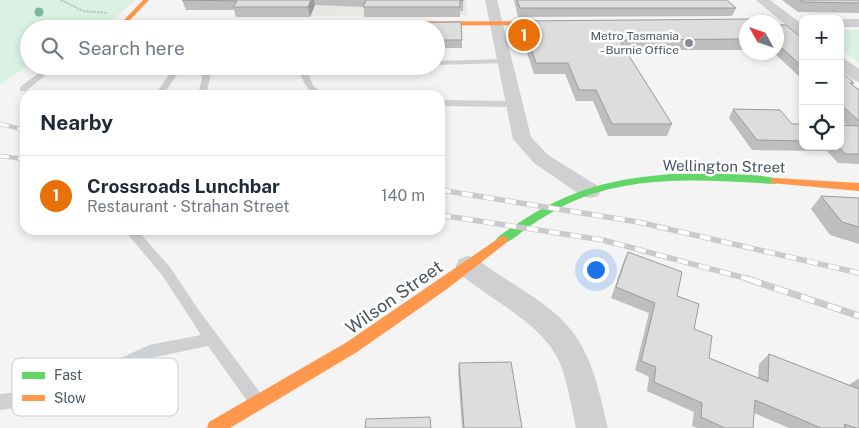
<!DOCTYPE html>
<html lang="en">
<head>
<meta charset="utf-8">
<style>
	:root { --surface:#fff; --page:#f2f2f3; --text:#1f2937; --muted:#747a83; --line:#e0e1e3; --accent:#d93025 }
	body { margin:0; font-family:"Public Sans",sans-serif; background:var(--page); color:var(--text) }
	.controls { position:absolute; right:15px; top:15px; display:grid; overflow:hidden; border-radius:10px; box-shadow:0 2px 8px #0003 }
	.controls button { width:45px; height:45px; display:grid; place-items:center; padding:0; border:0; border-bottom:1px solid var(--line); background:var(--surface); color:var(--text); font:25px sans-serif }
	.compass { position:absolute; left:739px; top:15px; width:45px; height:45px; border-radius:50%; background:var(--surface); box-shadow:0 2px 8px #0003; rotate:310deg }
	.you { position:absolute; left:595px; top:269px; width:18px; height:18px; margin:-12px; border:4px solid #fff; border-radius:50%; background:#1a73e8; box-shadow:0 0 0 8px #1a73e833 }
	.badge { display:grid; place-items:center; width:32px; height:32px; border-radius:50%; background:var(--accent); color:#fff; font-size:16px; font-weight:700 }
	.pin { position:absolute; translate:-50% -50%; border:2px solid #fff; box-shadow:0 1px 5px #0006 }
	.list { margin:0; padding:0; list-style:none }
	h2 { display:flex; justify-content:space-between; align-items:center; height:65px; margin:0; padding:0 20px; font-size:21px }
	h2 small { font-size:16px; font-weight:400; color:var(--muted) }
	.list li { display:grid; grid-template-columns:32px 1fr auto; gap:15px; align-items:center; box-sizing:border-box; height:80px; padding:0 20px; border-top:1px solid var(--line) }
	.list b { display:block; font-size:19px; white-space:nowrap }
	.list p { margin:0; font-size:16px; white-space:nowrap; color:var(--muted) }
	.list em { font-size:16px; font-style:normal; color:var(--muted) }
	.icon { flex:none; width:28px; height:28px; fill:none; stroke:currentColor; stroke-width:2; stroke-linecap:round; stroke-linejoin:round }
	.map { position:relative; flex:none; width:859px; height:428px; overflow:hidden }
	.search { position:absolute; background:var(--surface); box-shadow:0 2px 8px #0003; left:20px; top:20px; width:425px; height:55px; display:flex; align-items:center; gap:12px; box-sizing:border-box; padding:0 18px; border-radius:28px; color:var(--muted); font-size:19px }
	.panel { position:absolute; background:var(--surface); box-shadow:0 2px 8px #0003; left:20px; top:90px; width:425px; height:145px; border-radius:15px }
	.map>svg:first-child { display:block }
</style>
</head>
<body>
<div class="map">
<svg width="859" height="428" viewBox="0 0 859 428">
	<rect width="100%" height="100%" fill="#f4f4f4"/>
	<!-- commercial -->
	<path fill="#e8e7e3" d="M246,0H466L467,15L234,16Z"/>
	<!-- green -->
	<path fill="#d9f2e3" d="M0,0H135L105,27L29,29V65L0,85Z
		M840,30H859V63L840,48Z"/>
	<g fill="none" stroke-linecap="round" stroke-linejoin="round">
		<!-- path -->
		<path stroke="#bcc7c4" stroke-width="2" stroke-dasharray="2.5 1" stroke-linecap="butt" d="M61,0L83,11L108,13"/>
		<!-- lane -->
		<path fill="#ced0d2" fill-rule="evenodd" d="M125,20L127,21V23L115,29H105Z
			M504,59L508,61L507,63L436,65V61Z
			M48,66H57L26,91H20V87Z
			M115,66H123L116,75H110L109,73Z
			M175,66H183L163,95H155Z
			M205,66H213L206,95H198Z
			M304,66H312L308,74L314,87L326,95C309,95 307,88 300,74Z
			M440,100L513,101L517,104L513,107L440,106Z
			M124,230H137L170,267L198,309L262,395L264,400L262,405L256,408L250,405L208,346L151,358L59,402L0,410V394L58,387L149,345L201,335L162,275Z"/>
		<!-- street -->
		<path fill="#ced0d2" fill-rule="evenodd" d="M485,0H497L531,137L548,155L598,186L601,191L598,196L590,198L582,196L534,163L513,139Z
			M756,0H770L803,25V36L798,35Z
			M840,19H859V27H840Z
			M840,57L845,59L859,69V82L853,80L840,70Z
			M468,256L477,259C507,283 548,300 572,331C593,358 600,395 608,428H576C571,406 568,382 559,361C542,323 490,300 459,273L456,266L459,259Z"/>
		<!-- fast -->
		<path fill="#63d668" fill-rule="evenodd" d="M671,174C688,174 772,172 780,181L775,184C709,180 636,174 574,201C557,208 542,218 527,228C520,233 513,240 505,243C501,245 501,244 498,243L496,240L498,237C558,194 598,180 671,174Z"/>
		<!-- slow -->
		<path fill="#ff974d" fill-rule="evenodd" d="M143,0H149L130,20L204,22L558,21L561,23L558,25L204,26L123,23V21Z
			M775,178L859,183V191L771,183L770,181L771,179Z
			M502,236L506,237L508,240L506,243L447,289L357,352L230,428H207L209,422L347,342Z"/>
		<!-- rail-far2 casing -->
		<g stroke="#c9cacc" stroke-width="4.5">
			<path id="rail-far2" d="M0,124L25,130
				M0,156L25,159"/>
		</g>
		<!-- rail-far1 casing -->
		<g stroke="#c9cacc" stroke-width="5.5">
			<path id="rail-far1" d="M440,190L638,222L859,273
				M440,215L603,240L752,280"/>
		</g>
		<!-- rail casing -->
		<g stroke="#c9cacc" stroke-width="7">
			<path id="rail" d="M748,279L859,316"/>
		</g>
		<!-- rail-far2 -->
		<use href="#rail-far2" stroke="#fff" stroke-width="3" stroke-dasharray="9" stroke-linecap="butt"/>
		<!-- rail-far1 -->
		<use href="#rail-far1" stroke="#fff" stroke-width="4" stroke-dasharray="11" stroke-linecap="butt"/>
		<!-- rail -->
		<use href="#rail" stroke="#fff" stroke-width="5" stroke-dasharray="14" stroke-linecap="butt"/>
	</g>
	<!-- trees -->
	<circle fill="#7ab899" cx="39" cy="12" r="4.5"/>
	<!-- wall -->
	<path fill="#bebebf" d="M182,0H463V11H460V17H364V7L315,5L310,17H236L234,10H186Z
		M514,0H727L736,8L732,16L518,17Z
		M782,0H859V13L798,12Z
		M522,21L746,22V50H625L672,124L667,136H608L593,101H576L565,74H534L520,31Z
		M776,25L803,39V80L773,52H776Z
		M436,29L462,40V48H436Z
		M840,71L854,83L853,85L859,90V164L838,163L827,151L752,150L729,118L733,109L792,124H803V146H840L847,125L840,119Z
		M821,196L859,198V244L830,235L811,209Z
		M628,252L677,296L709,358L758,378L759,364L769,354L849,385L859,378V428H789L754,413L753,428H697L692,426L694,412L647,391L649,377L635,370L649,313L611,298L623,263Z
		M459,363L522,428H462L458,372Z"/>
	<!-- shaded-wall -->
	<path fill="#9b9b9b" d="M311,0H314L315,5L310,17L308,7Z
		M302,23L304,29H300Z"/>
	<!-- building -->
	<path fill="#ddddde" stroke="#9b9b9b" d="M182,0H311L308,7H233L237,1Z
		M366,0H463V1H460V7H363Z
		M517,0H727L736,8H520Z
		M800,0H859V3L803,2Z
		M752,19L755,22H746V39L619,40L672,124H612L596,90H579L568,63H536L522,21Z
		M461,22L462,40H436V29H358L360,23Z
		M225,23H302L300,29H221Z
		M776,25H786L803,39V67L776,43Z
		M840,71L854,83H850L859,90V121L840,104Z
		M290,91L398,95H288Z
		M733,109L780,110L792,124H803V141L757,140Z
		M840,125L859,126V154H845L838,146H840Z
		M821,196L859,198V227L842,222Z
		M628,252L682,272L677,296L699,304L694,329L712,336L709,358L768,382L769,354L859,389V428H856L844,424L845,428H821L755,400L753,428H725L701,417L702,403L654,382L656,367L641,361L655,303L616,287Z
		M511,362L522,428H464L459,363Z
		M430,417L431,428H365L366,419Z"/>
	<!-- markers -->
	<circle fill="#868d94" stroke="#fff" stroke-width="2" cx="689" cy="43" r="5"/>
	<g text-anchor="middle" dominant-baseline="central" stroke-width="5" stroke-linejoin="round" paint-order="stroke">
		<!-- far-poi labels -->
		<g font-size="12" fill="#4a5661" stroke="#fff" text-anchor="end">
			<text x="679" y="36">Metro Tasmania<tspan x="679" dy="14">- Burnie Office</tspan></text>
		</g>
		<!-- street labels -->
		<g font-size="15" fill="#4a5661" stroke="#fff">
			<text transform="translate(724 166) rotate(1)">Wellington Street</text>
		</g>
		<!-- near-street labels -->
		<g font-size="18" fill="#4a5661" stroke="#fff">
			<text transform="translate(394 297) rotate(-35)">Wilson Street</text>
		</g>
	</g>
	<!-- legend -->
	<rect x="12" y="358" width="166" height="58" rx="8" fill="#fff" stroke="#c9ccd0" stroke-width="1"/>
	<rect x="22" y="372" width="23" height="7" fill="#63d668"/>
	<rect x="22" y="395" width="23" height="6" fill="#ff974d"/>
	<g font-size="14" fill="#4a5661">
		<text x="54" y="380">Fast</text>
		<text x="54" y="403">Slow</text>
	</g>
</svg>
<div class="controls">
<button>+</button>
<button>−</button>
<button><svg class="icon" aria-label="locate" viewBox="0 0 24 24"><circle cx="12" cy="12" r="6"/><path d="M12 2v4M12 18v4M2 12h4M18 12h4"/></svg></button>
</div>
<svg class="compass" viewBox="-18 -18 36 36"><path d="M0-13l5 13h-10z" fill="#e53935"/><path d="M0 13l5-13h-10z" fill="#747a83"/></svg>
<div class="you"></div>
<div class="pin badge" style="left:524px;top:35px;background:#e8710a">1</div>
<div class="search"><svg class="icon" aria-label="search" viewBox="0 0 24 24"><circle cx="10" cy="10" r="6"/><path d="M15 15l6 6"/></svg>Search here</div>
<section class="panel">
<h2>Nearby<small></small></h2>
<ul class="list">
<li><span class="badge" style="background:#e8710a">1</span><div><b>Crossroads Lunchbar</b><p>Restaurant · Strahan Street</p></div><em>140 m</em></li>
</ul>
</section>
</div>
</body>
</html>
